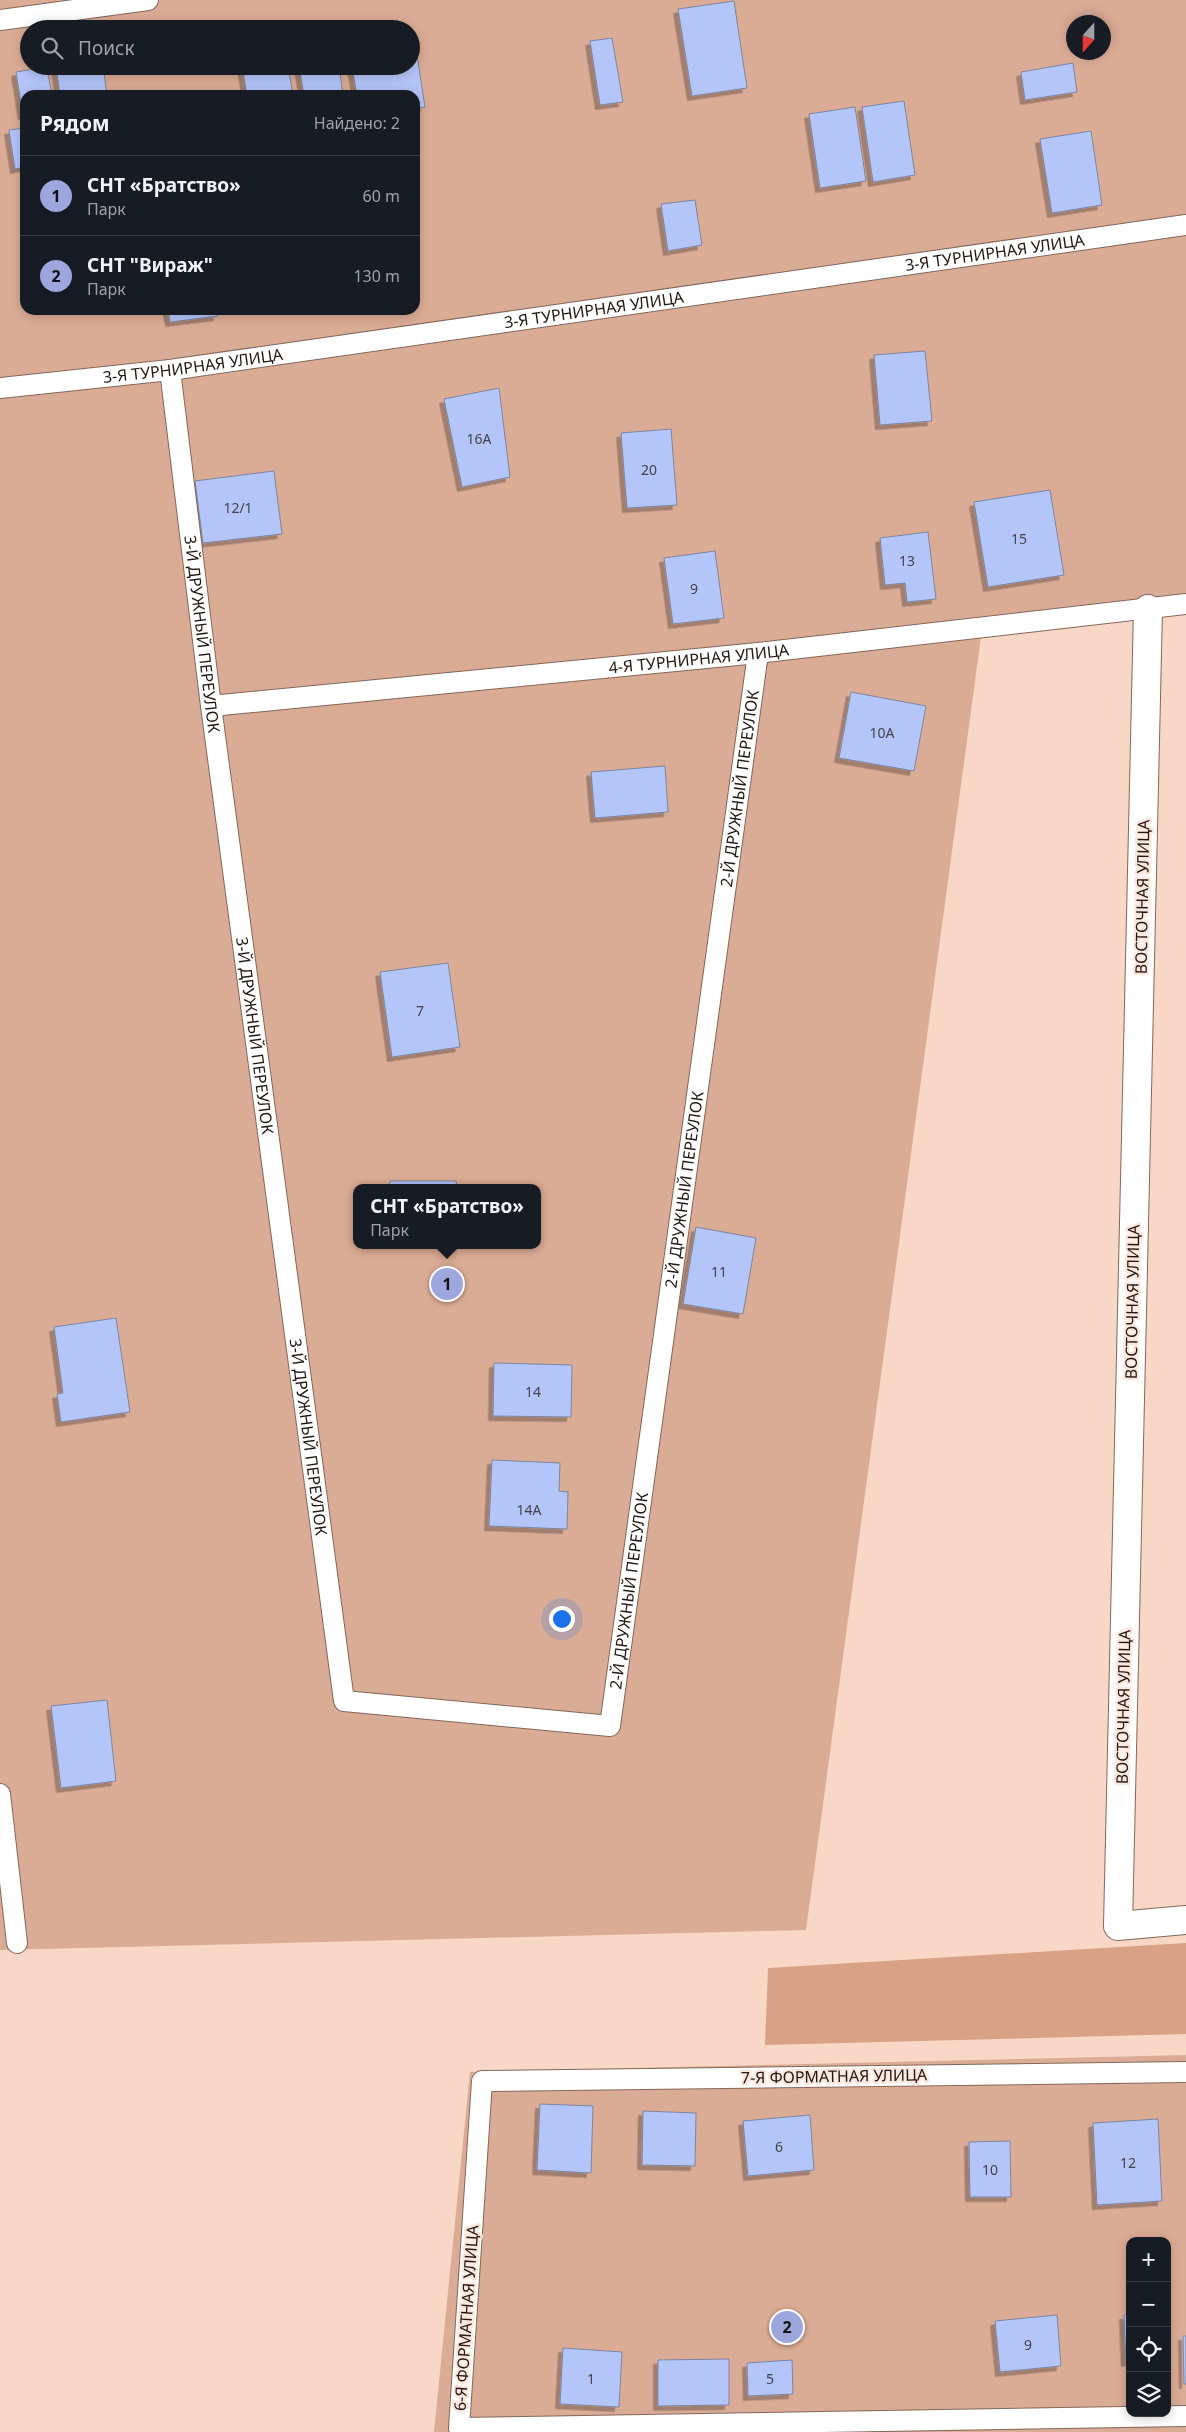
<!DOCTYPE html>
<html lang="ru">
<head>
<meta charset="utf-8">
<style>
	:root { --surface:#171b24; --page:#20242c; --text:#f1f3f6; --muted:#9ea1a6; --line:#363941; --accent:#9ea7dd }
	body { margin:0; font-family:"Noto Sans",sans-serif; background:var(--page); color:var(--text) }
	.controls { position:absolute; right:15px; bottom:15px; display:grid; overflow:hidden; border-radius:10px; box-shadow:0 2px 12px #0003 }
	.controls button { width:45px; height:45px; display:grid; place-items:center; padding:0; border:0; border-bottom:1px solid var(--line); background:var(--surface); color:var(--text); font:25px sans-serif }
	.compass { position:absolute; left:1066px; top:15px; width:45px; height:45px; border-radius:50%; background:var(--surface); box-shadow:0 2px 12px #0003; rotate:201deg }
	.you { position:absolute; left:561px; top:1618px; width:18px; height:18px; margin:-12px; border:4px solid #fff; border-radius:50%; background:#1a73e8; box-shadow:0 0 0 8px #1a73e833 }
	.badge { display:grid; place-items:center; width:32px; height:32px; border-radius:50%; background:var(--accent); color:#111; font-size:16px; font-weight:700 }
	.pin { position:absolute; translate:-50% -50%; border:2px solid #fff; box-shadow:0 1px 5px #0006 }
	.popup { position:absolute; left:353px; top:1184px; width:188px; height:65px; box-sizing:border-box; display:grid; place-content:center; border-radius:10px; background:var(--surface); filter:drop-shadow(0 1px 4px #0005); font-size:16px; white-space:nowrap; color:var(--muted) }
	.popup b { font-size:19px; color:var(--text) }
	.popup::after { content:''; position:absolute; left:50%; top:100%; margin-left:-10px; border:10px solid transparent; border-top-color:var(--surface) }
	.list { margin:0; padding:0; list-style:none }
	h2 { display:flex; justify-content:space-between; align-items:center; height:65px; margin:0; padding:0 20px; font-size:21px }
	h2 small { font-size:16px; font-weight:400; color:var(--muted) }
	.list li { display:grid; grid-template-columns:32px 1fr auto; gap:15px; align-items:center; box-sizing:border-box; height:80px; padding:0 20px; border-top:1px solid var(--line) }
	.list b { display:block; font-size:19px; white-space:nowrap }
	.list p { margin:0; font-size:16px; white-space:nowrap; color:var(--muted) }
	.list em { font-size:16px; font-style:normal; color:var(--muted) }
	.icon { flex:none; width:28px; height:28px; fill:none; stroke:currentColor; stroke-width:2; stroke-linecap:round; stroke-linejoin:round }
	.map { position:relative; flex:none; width:1186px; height:2432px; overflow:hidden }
	.search { position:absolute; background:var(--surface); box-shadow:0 2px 12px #0003; left:20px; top:20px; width:400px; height:55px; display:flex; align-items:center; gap:12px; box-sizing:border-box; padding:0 18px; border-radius:28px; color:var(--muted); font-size:19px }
	.panel { position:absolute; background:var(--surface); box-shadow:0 2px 12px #0003; left:20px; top:90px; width:400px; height:225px; border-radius:15px }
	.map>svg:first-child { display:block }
</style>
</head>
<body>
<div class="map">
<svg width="1186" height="2432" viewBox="0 0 1186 2432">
	<defs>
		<filter id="shadow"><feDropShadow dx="-4.5" dy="4.5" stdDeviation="0" flood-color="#0004"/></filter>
	</defs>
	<rect width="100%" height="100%" fill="#f8d7c7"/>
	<!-- green -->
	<path fill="#dbac95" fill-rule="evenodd" d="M0,0H1186V609L981,637L806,1930L0,1950ZM1074,22H1104V52H1074ZM29,29H411V66H29ZM25,95H415V310H25ZM357,1188H537V1245H357Z
		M1186,2055V2432H434L470,2072ZM1130,2241H1167V2413H1130Z"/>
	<!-- forest -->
	<path fill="#d9a185" d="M1186,1943V2034L765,2045L768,1968Z"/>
	<!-- building -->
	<path fill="#b4c5fa" stroke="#7c85a0" filter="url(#shadow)" d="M734,1L747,88L692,96L678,9Z
		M612,38L623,102L600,105L590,41Z
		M411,42H415L425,107L415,108V95H357L352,66H411Z
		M1073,63L1077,92L1025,100L1021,72Z
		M56,66H103L107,95H60Z
		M242,66H288L293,95H247Z
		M299,66H339L343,95H304Z
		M47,67L52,95H25V115H23L16,72Z
		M904,101L915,175L873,182L862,107Z
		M855,107L866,181L820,188L809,114Z
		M25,128V167L15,169L9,130Z
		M1091,131L1102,205L1052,213L1040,139Z
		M695,200L702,245L668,251L661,204Z
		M168,310H217L218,316L170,322Z
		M925,351L932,421L880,425L874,355Z
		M499,388L510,477L462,487L444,399Z
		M671,429L677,505L627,508L621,433Z
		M274,471L282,534L203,543L195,481Z
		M1050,490L1064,575L988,587L974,502Z
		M928,532L936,599L907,602L905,583L885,585L880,538Z
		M715,551L724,618L673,624L664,558Z
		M851,692L926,706L914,771L839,758Z
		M665,766L668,812L595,818L591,772Z
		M448,963L460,1047L392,1057L380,972Z
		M390,1181H456L457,1188H390Z
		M696,1227L756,1238L743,1314L683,1304Z
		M116,1318L130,1412L61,1422L57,1394L63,1393L54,1327Z
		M494,1363L572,1365L571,1417L493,1416Z
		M492,1460L560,1463L559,1491L568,1492L567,1529L489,1526Z
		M107,1700L116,1781L61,1788L51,1706Z
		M540,2104L593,2106L591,2173L537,2170Z
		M643,2111L696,2113L695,2166L642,2165Z
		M810,2115L814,2170L748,2176L743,2121Z
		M1158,2119L1162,2201L1097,2205L1093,2123Z
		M1010,2141L1011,2197H970L969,2142Z
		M1057,2315L1061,2366L1000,2372L995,2321Z
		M1124,2315H1130V2361L1126,2362Z
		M1183,2336H1186V2384H1184Z
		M563,2348L622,2352L619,2407L560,2404Z
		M729,2359V2405L658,2406V2360Z
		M792,2360L793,2394L748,2396L747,2363Z"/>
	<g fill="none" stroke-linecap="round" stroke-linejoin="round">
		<!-- service casing -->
		<g stroke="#836759" stroke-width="22">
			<g id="service">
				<path d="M0,20L148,0"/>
				<path id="s1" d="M170,370L211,706L344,1701L610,1726L758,653"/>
				<path id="s2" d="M0,388L170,370L1186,225"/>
				<path id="s3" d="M211,706L758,653L1186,604"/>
				<path d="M0,1794L17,1943"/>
				<path d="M1186,2072L482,2081L459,2428L1186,2416"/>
			</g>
		</g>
		<!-- minor casing -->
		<g stroke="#836759" stroke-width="30">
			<path id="minor" d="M1148,609L1118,1926L1186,1920"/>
		</g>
		<!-- service -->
		<use href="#service" stroke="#fff" stroke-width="20"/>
		<!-- minor -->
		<use href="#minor" stroke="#fff" stroke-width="28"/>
	</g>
	<g text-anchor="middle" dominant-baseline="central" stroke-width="5" stroke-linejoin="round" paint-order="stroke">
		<!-- number labels -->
		<g font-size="14" fill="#46424b">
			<text x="479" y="438">16А</text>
			<text x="649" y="469">20</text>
			<text x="238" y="507">12/1</text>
			<text x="1019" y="538">15</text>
			<text x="907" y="560">13</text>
			<text x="694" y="588">9</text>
			<text x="882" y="732">10А</text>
			<text x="420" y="1010">7</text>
			<text x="719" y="1271">11</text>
			<text x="533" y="1391">14</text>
			<text x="529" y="1509">14А</text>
			<text x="779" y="2146">6</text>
			<text x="1128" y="2162">12</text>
			<text x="990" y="2169">10</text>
			<text x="1028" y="2344">9</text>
			<text x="591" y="2378">1</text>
			<text x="770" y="2378">5</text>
		</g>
		<!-- street labels -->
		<g font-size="16" fill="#221711" stroke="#fce8de">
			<text stroke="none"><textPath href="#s2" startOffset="1004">3-Я ТУРНИРНАЯ УЛИЦА</textPath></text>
			<text stroke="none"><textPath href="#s2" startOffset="599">3-Я ТУРНИРНАЯ УЛИЦА</textPath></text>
			<text stroke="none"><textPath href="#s2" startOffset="194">3-Я ТУРНИРНАЯ УЛИЦА</textPath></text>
			<text stroke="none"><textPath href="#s1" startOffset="266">3-Й ДРУЖНЫЙ ПЕРЕУЛОК</textPath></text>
			<text stroke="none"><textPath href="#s3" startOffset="490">4-Я ТУРНИРНАЯ УЛИЦА</textPath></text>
			<text stroke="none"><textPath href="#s1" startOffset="2556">2-Й ДРУЖНЫЙ ПЕРЕУЛОК</textPath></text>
			<text transform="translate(1142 897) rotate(-89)">ВОСТОЧНАЯ УЛИЦА</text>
			<text stroke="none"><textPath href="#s1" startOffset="671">3-Й ДРУЖНЫЙ ПЕРЕУЛОК</textPath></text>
			<text stroke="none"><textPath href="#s1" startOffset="2151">2-Й ДРУЖНЫЙ ПЕРЕУЛОК</textPath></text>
			<text transform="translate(1132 1302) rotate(-89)">ВОСТОЧНАЯ УЛИЦА</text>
			<text stroke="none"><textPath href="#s1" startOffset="1076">3-Й ДРУЖНЫЙ ПЕРЕУЛОК</textPath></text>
			<text stroke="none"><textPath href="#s1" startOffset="1746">2-Й ДРУЖНЫЙ ПЕРЕУЛОК</textPath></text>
			<text transform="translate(1123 1707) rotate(-89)">ВОСТОЧНАЯ УЛИЦА</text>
			<text transform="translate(834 2076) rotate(-1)">7-Я ФОРМАТНАЯ УЛИЦА</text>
			<text transform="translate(466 2318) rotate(-86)">6-Я ФОРМАТНАЯ УЛИЦА</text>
		</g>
	</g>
</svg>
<div class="controls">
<button>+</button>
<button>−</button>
<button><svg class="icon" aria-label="locate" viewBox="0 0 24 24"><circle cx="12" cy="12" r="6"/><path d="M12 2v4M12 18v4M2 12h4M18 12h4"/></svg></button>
<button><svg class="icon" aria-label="layers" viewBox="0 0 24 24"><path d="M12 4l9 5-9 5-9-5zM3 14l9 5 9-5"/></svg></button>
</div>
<svg class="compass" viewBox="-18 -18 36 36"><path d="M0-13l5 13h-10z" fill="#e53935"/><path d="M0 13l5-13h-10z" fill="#9ea1a6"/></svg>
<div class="you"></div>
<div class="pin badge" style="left:447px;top:1284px">1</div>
<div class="popup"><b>СНТ «Братство»</b>Парк</div>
<div class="pin badge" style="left:787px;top:2327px">2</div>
<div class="search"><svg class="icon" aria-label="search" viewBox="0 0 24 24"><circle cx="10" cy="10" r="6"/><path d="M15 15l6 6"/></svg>Поиск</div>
<section class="panel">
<h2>Рядом<small>Найдено: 2</small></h2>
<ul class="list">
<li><span class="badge">1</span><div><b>СНТ «Братство»</b><p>Парк</p></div><em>60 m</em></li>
<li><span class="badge">2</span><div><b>СНТ &quot;Вираж&quot;</b><p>Парк</p></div><em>130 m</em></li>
</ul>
</section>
</div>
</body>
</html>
